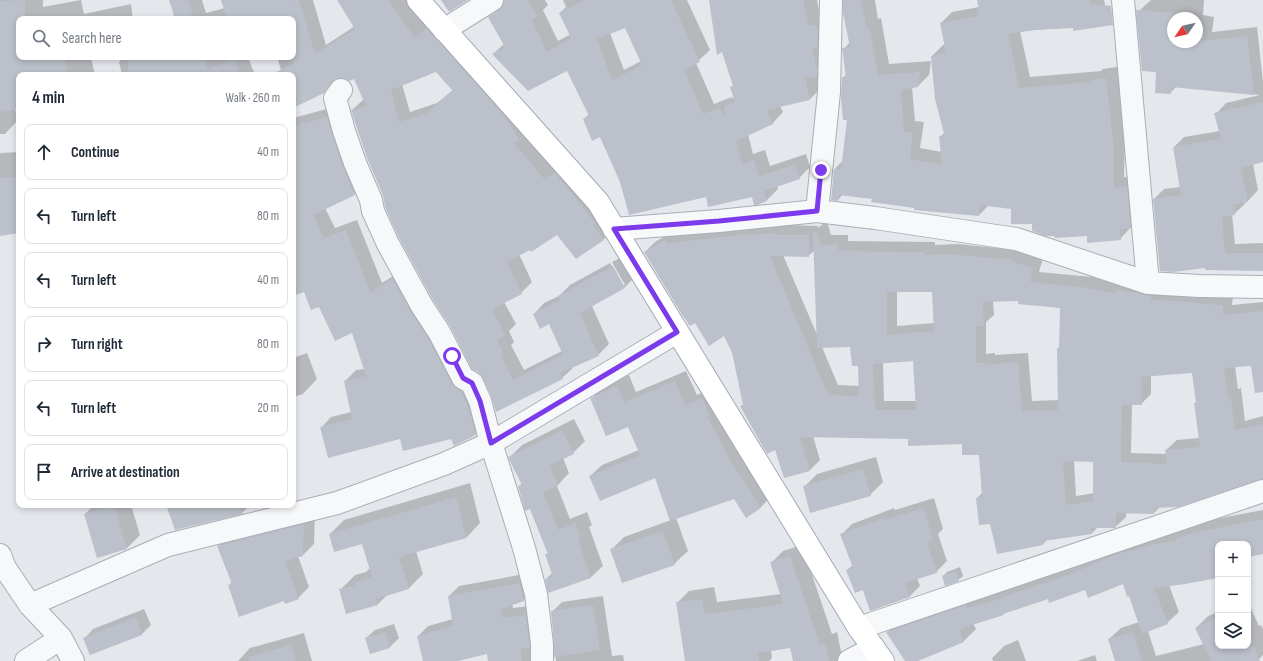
<!DOCTYPE html>
<html lang="en">
<head>
<meta charset="utf-8">
<style>
	:root { --surface:#fff; --page:#f2f2f3; --text:#1f2937; --muted:#747a83; --line:#e0e1e3 }
	body { margin:0; font-family:"Sofia Sans Condensed",sans-serif; background:var(--page); color:var(--text) }
	.controls { position:absolute; right:12px; bottom:12px; display:grid; overflow:hidden; border-radius:8px; box-shadow:0 2px 6px #0003 }
	.controls button { width:36px; height:36px; display:grid; place-items:center; padding:0; border:0; border-bottom:1px solid var(--line); background:var(--surface); color:var(--text); font:20px sans-serif }
	.compass { position:absolute; left:1167px; top:12px; width:36px; height:36px; border-radius:50%; background:var(--surface); box-shadow:0 2px 6px #0003; rotate:236deg }
	.stop { position:absolute; width:12px; height:12px; margin:-9px; border:3px solid #7c3aed; border-radius:50%; background:#fff }
	.stop.end { background:#7c3aed; border-color:#fff; box-shadow:0 1px 4px #0008 }
	.list { margin:0; padding:0; list-style:none }
	h2 { display:flex; justify-content:space-between; align-items:center; height:52px; margin:0; padding:0 16px; font-size:17px }
	h2 small { font-size:13px; font-weight:400; color:var(--muted) }
	.list li { display:grid; grid-template-columns:26px 1fr auto; gap:12px; align-items:center; box-sizing:border-box; height:56px; margin:0 8px 8px; padding:0 8px; border:1px solid var(--line); border-radius:8px }
	.list b { display:block; font-size:15px; white-space:nowrap }
	.list em { font-size:13px; font-style:normal; color:var(--muted) }
	.icon { flex:none; width:22px; height:22px; fill:none; stroke:currentColor; stroke-width:2; stroke-linecap:round; stroke-linejoin:round }
	.map { position:relative; flex:none; width:1263px; height:661px; overflow:hidden }
	.search { position:absolute; background:var(--surface); box-shadow:0 2px 6px #0003; left:16px; top:16px; width:280px; height:44px; display:flex; align-items:center; gap:10px; box-sizing:border-box; padding:0 14px; border-radius:8px; color:var(--muted); font-size:15px }
	.panel { position:absolute; background:var(--surface); box-shadow:0 2px 6px #0003; left:16px; top:72px; width:280px; height:436px; border-radius:8px }
	.map>svg:first-child { display:block }
</style>
</head>
<body>
<div class="map">
<svg width="1263" height="661" viewBox="0 0 1263 661">
	<rect width="100%" height="100%" fill="#e4e7ec"/>
	<!-- shadow -->
	<path fill="#0003" fill-rule="evenodd" d="M0,0H43V7L81,0L84,14L131,4L133,19H19V57H95L91,58L95,75H19V107L15,108L17,121L5,134H0Z
		M170,0H202L206,13L225,8L222,0H313L326,45L355,26L339,0H406L427,28L438,18L614,229L604,239L576,258L557,234L519,254L532,282L521,293L504,302L516,324L509,331L514,342L511,345L524,370L562,351L550,323L534,314L544,303L559,296L570,285L610,263L622,285H625L612,262L624,256L635,277L625,287L592,306L609,344L598,355L572,366L573,368L562,378L497,411L484,377L383,195L352,110L364,99L355,78L337,77L323,92L293,107V75H281L279,71L281,70L277,57H293V19H176ZM436,71L453,90L437,103L410,112L402,84Z
		M505,0H545L548,5L543,10L558,41L571,34L560,13L566,7L563,0H687L710,50L696,63L714,104L732,97L733,99L734,97L731,87L734,85L710,0H817L828,64L818,74L821,88L810,99L780,106L783,112L772,124L748,134L753,154L765,150L770,166L806,154L810,167L799,178L777,185L778,189L767,200L752,196H707L621,182L600,136L584,119L589,114L567,69L493,54L504,44L489,18L504,4ZM626,27L641,61L624,70L610,33Z
		M844,0H875L878,19L881,18L889,64L931,61L929,75L918,86L912,87L915,121L924,122L920,148L942,152L940,137L945,132L932,56L943,45H945L941,23L952,12L979,7L978,0H1104L1107,16L1074,27L1020,31L1030,77L1101,71L1103,69L1117,67L1125,137L1124,177L1138,176L1141,216L1120,239L1087,234L1055,235L1033,223L1012,208L989,205L979,215L843,194L838,200L835,169L843,160L848,119L843,78L847,74L844,49L850,42Z
		M1151,0H1204L1203,15L1214,17L1212,32L1257,27L1263,82V161L1253,164L1258,190L1248,201H1244L1245,204L1234,214H1232L1235,244L1263,243V268L1232,269L1154,199L1164,189L1180,187L1174,147L1184,137L1220,131L1216,114L1226,103L1260,95L1177,86L1170,93L1157,71L1140,10ZM1173,18H1197V42H1173Z
		M124,57H248L255,75H122L119,62Z
		M338,106L365,183L354,194L325,208L335,228L357,220L382,283L404,269L486,423L475,434L451,438H401L321,428L331,417L351,412L345,381L356,370L365,369L353,332L320,305L304,291L293,295V118Z
		M19,152V232L0,235V153Z
		M827,222L831,235H848V241L935,242V245L958,244L1024,251L1043,258L1039,272L1092,277L1124,283L1233,295L1232,305L1263,302V381L1251,365L1235,366L1238,389L1241,388L1245,421L1263,416V478L1160,507L1154,513L1126,512V517L1115,527L1097,528L1092,533L1047,540L1043,544L991,523L977,498L982,493L980,454L963,443L909,438L813,436L820,460L810,470L776,448L742,406L744,404L732,352L724,335L695,322L645,252L655,242L675,230L785,225L818,226V228L824,223ZM815,250L818,337L783,255L808,256ZM897,291H933L934,323L897,326ZM1019,300L1061,307L1060,347L1058,348L1059,400L1032,401L1028,353L995,355V353L986,354V322L994,315L993,301ZM851,346L859,365L860,386L838,385L822,347ZM914,360L916,401H884L883,363ZM1193,372L1197,402L1195,403L1200,438L1177,440L1166,450L1167,454L1131,453L1132,404H1141L1151,394V375ZM1074,461H1094V493L1076,496Z
		M307,353L317,379L303,394L293,397V358Z
		M686,371L697,395L713,387L772,495L761,507L746,516L735,498L676,518L688,551L674,564L611,550L624,537L671,520L656,476H590L602,465L639,450L629,426L591,399L603,387L629,375L636,392Z
		M574,419L585,441L573,453L563,458L569,473L557,486L570,519L587,512L592,525L589,527L603,566L591,577L546,579L553,572L547,555L548,553L530,508L519,487L522,483L510,457L522,445Z
		M876,457L883,482L870,495L804,487L817,474Z
		M470,483L480,523L466,538L416,551L423,574L408,589L387,595L378,604L340,590L355,575L366,572L370,568L363,543L330,534L344,520Z
		M934,498L943,529L938,534L947,561L936,572L917,578L920,586L910,596L871,610L863,589L847,570L853,565L841,535L852,524L894,508L895,510Z
		M94,505H131L140,535L127,548L85,514Z
		M167,505H250L242,513Z
		M1263,510V553L1248,556V544H1218V577L1169,585L1179,612L1167,623L1148,631L1156,656L1204,644L1196,628L1208,616L1218,612V646H1248V602L1259,626L1261,625L1263,629V655L1259,659L1254,661H1116L1109,639L1121,628L1139,622L1124,582L1085,589L1049,598L1006,612L1003,614L973,623L976,629L964,641L916,661H906L888,632L899,620L1013,587L1015,586L1171,531L1186,530L1188,527L1215,519Z
		M315,514L314,544L303,555L298,556L309,587L298,598L284,600L229,586L232,582L218,546L229,535Z
		M802,545L832,634L837,632L843,661H794L791,647L771,650L772,658L769,661H686L677,603L689,591L714,587L717,602L781,594L771,563L783,551Z
		M960,567L963,576L958,580L943,576L947,572Z
		M530,573L534,590L524,600L512,604L513,608L536,605L533,661H489L488,653L454,661H424L418,636L428,626L453,619L449,596L459,586Z
		M603,596L612,656L623,655L624,661H556L552,612L562,602Z
		M144,609L151,625L142,634L91,654L85,638L93,629Z
		M394,624L399,638L390,647L370,652L366,638L375,630Z
		M304,633L312,661H238L250,648Z
		M1018,640L1026,661H993L992,658L1004,646Z
		M1095,655L1097,661H1077Z"/>
	<!-- building -->
	<path fill="#bbc0ca" fill-rule="evenodd" d="M25,0V19H19V57H64L68,75H16L19,97V109L0,112V1Z
		M169,0H188L194,19H175Z
		M221,0H292L293,5V0H299L315,54L355,29L337,0H388L415,38L427,28L502,113L520,140L514,143L545,180L555,172L596,224L594,226L604,240L576,259L557,235L531,252L530,250L507,262L522,294L492,309L505,335L497,340L504,354L501,356L513,380L563,355L549,324L540,329L533,314L560,300L558,296L613,266L625,288L580,313L599,356L560,373L563,379L496,412L491,396L483,378L478,372L472,369L450,326L433,300L399,238L385,207L383,195L367,158L351,110L366,106L354,79L349,81L343,78L336,79L331,82L324,93L293,108V75H270L293,64V19H227ZM436,72L453,91L425,114L399,122L391,90Z
		M441,0H468L449,12Z
		M504,0H528L538,17L532,20L547,52L571,38L559,13L584,0H671L700,62L684,70L703,114L720,108L726,119L724,106L735,102L730,87L733,86L722,52L717,55L709,0H803L809,26L816,25L818,32L817,48H812L817,69V76L805,78L810,100L767,110L773,124L736,141L742,164L754,160L759,176L795,165L800,179L764,191L767,201L757,205H754L752,197L708,207L706,197L629,215L620,182L600,137L592,141L583,119L589,116L567,71L528,91L492,54L505,47L488,17L499,10L503,6ZM625,28L642,65L612,80L597,39Z
		M843,0H861L867,29H870L878,75L920,72L918,87L901,90L904,132L913,133L910,159L942,165L939,136L945,137L935,99L931,56L946,53L940,23L978,16L977,11L979,10L977,0H1090L1091,4L1111,6L1113,25L1073,31V28L1035,30L1008,34L1019,88L1091,82V80L1106,78L1114,148V188L1127,186L1131,228L1120,229L1121,240L1087,243V236L1055,238L1054,236H1045L1032,231V224H1011V209L980,205L979,216L914,210V208L871,202L872,199L839,195L838,201L831,200L834,169H841L847,120H843L841,98L842,77H846L842,48L850,47L843,13Z
		M1136,10L1194,14V18H1173V42H1197V26L1204,27L1203,41L1247,36L1254,95L1171,87V94L1155,93L1156,72L1142,71Z
		M128,57H204L208,69L234,59L240,75H128Z
		M1263,102V162L1241,168L1248,202L1233,205L1235,215L1222,217L1225,253H1263V271L1205,270V268L1173,272L1160,271L1153,199L1181,195L1173,147L1221,139L1214,113Z
		M327,117L343,167L355,195L313,215L324,238L346,230L371,293L393,278L411,312L428,338L452,384L462,392L468,405L476,435L454,446L451,439L403,451L400,439L328,458L320,427L352,419L344,381L366,376L352,333L335,341L319,307L311,310L304,292L293,296V126Z
		M19,177V233L0,236V178Z
		M817,232L821,245L838,244L839,251L925,252V255L948,254L1014,260V262L1033,268L1030,282L1082,287L1115,293V290L1137,293L1151,296V300L1194,302V303L1223,305V315L1263,311V392L1255,393L1251,366L1224,368L1228,398H1231L1235,430L1263,424V479L1178,507L1154,508V514L1116,513V528H1091L1092,534L1043,541V545L997,554L990,524L979,525L976,498L982,497L979,455H962V444L908,446V439L800,437L810,471L784,478L775,450L767,454L740,406L743,405L732,352L724,336L709,346L695,323L690,326L681,313L644,252L665,240L667,243L741,235L775,233V235H809V257L770,256L828,395L859,396L858,366H852L850,347L817,348L813,233ZM887,292H932L934,331L887,335ZM1018,301V304L1060,308L1059,348H1057L1058,410L1022,411L1018,362L985,365V363H976V326H984L983,302ZM913,361L916,410H875L873,364ZM1192,373L1196,403H1194L1200,447L1165,450L1167,464L1121,462L1122,405H1142L1141,377ZM1063,461L1093,462V501L1066,505Z
		M675,381L685,406L702,398L710,415L707,416L729,458L761,508L746,518L734,499L670,521L655,478L600,501L589,476L640,455L628,427L606,436L590,398L617,386L624,402Z
		M562,430L574,454L550,465L558,486L543,492L558,530L575,523L581,538L578,539L591,578L548,593L545,579L553,577L545,554H548L530,509L525,511L518,486L522,485L508,457Z
		M863,469L871,496L810,513L803,486Z
		M456,497L462,518H461L466,538L399,557L409,589L376,599L378,605L346,614L339,589L356,585L355,582L372,577L362,544L334,552L329,534Z
		M114,505L127,549L97,558L84,514Z
		M166,505H240L243,514L175,530Z
		M924,508L933,540L927,542L937,573L905,583L910,597L870,611L863,590L855,593L846,570L853,568L840,534L883,518L884,520Z
		M1263,519V554L1248,557V544H1218V578L1185,584L1154,588L1168,624L1142,634L1129,596L1127,597L1123,584L1088,598L1085,590L1049,603L1048,599L1003,614L1004,615L959,629L964,642L918,661H905L886,632L966,605L967,608L1003,598L1002,597L1068,575L1117,554L1159,543L1176,541L1175,538L1202,531Z
		M304,524L303,556L285,561L299,599L285,604L284,601L239,617L228,585L232,584L217,546Z
		M663,531L675,565L622,583L610,549Z
		M790,556L820,645L825,644L829,661H793L790,648L758,653L759,661H685L676,602L702,599L705,614L783,604L770,562Z
		M956,571L959,581L945,586L942,576Z
		M520,583L524,601L501,609L503,618L526,615L530,648L521,649L522,661H488L487,654L458,661H423L417,636L453,626L448,596Z
		M593,605L600,650L554,657V643L551,611Z
		M136,617L142,635L90,655L83,638Z
		M1218,617V646H1254L1260,661H1211L1195,628Z
		M386,632L390,648L370,654L365,638Z
		M1133,632L1142,661H1115L1108,639Z
		M291,645L296,661H249L248,657Z"/>
	<g fill="none" stroke-linecap="round" stroke-linejoin="round">
		<!-- minor casing -->
		<g stroke="#a9aeb7" stroke-width="24">
			<path id="minor" d="M1123,0L1148,283
				M444,30L492,0
				M341,90L335,98L344,131L355,163L371,200L373,211L388,244L422,306L439,332L463,378L472,383L480,401L491,443L524,548L536,594L542,644V661
				M817,211L829,92L831,0
				M614,229L719,221L817,211L875,218L1016,239L1148,283L1199,286L1263,287
				M0,555L5,568L30,605L61,638L73,661
				M30,605L168,545L337,503L444,464L491,443L677,332
				M859,628L1263,491
				M26,661L61,638
				M849,661L874,648"/>
		</g>
		<!-- major casing -->
		<g stroke="#a3abb8" stroke-width="24">
			<path id="major" d="M418,0L598,202L859,628L883,661"/>
		</g>
		<!-- minor -->
		<use href="#minor" stroke="#f7f8fa" stroke-width="22"/>
		<!-- major -->
		<use href="#major" stroke="#fff" stroke-width="22"/>
	</g>
	<g fill="none" stroke-linecap="round" stroke-linejoin="round">
		<!-- route -->
		<path stroke="#7c3aed" stroke-width="5" d="M452,356L463,378L472,383L480,401L491,443L677,332L614,229L719,221L817,211L821,170"/>
	</g>
</svg>
<div class="controls">
<button>+</button>
<button>−</button>
<button><svg class="icon" aria-label="layers" viewBox="0 0 24 24"><path d="M12 4l9 5-9 5-9-5zM3 14l9 5 9-5"/></svg></button>
</div>
<svg class="compass" viewBox="-18 -18 36 36"><path d="M0-13l5 13h-10z" fill="#e53935"/><path d="M0 13l5-13h-10z" fill="#747a83"/></svg>
<div class="stop" style="left:452px;top:356px"></div>
<div class="stop end" style="left:821px;top:170px"></div>
<div class="search"><svg class="icon" aria-label="search" viewBox="0 0 24 24"><circle cx="10" cy="10" r="6"/><path d="M15 15l6 6"/></svg>Search here</div>
<section class="panel">
<h2>4 min<small>Walk · 260 m</small></h2>
<ul class="list">
<li><svg class="icon" aria-label="ahead" viewBox="0 0 24 24"><path d="M12 20V5M6 11l6-6 6 6"/></svg><div><b>Continue</b></div><em>40 m</em></li>
<li><svg class="icon" aria-label="left" viewBox="0 0 24 24"><path d="M17 20v-9H6M10 6l-5 5 5 5"/></svg><div><b>Turn left</b></div><em>80 m</em></li>
<li><svg class="icon" aria-label="left" viewBox="0 0 24 24"><path d="M17 20v-9H6M10 6l-5 5 5 5"/></svg><div><b>Turn left</b></div><em>40 m</em></li>
<li><svg class="icon" aria-label="right" viewBox="0 0 24 24"><path d="M7 20v-9h11M14 6l5 5-5 5"/></svg><div><b>Turn right</b></div><em>80 m</em></li>
<li><svg class="icon" aria-label="left" viewBox="0 0 24 24"><path d="M17 20v-9H6M10 6l-5 5 5 5"/></svg><div><b>Turn left</b></div><em>20 m</em></li>
<li><svg class="icon" aria-label="arrive" viewBox="0 0 24 24"><path d="M6 21V4h12l-3 4 3 4H6"/></svg><div><b>Arrive at destination</b></div></li>
</ul>
</section>
</div>
</body>
</html>
